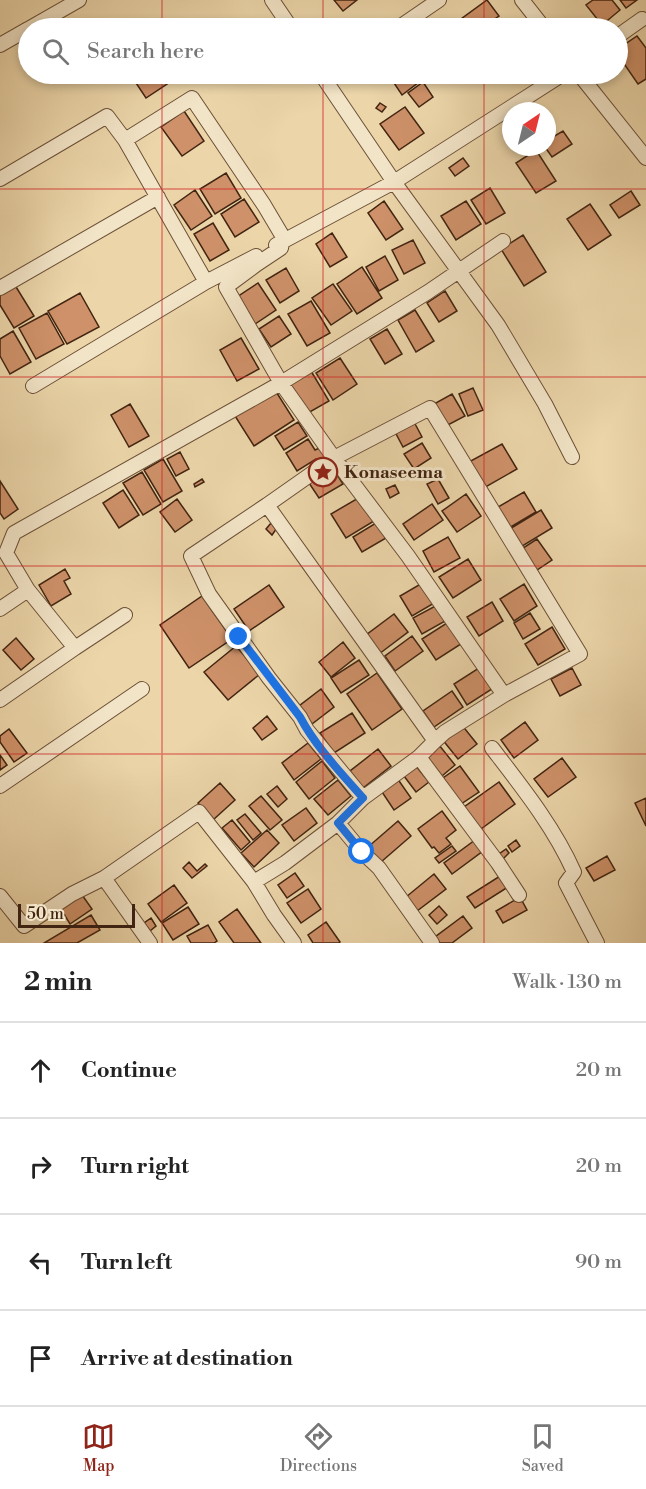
<!DOCTYPE html>
<html lang="en">
<head>
<meta charset="utf-8">
<style>
	:root { --surface:#fff; --page:#f2f2f2; --text:#222; --muted:#767676; --line:#e0e0e0; --accent:#8f2418 }
	body { margin:0; font-family:"Libre Bodoni",serif; background:var(--page); color:var(--text) }
	.compass { position:absolute; left:502px; top:102px; width:54px; height:54px; border-radius:50%; background:var(--surface); box-shadow:0 3px 9px #0003; rotate:35deg }
	.scale { position:absolute; left:18px; bottom:15px; width:117px; box-sizing:border-box; padding-left:6px; border:3px solid #412411; border-top:0; font-size:16px; line-height:21px; white-space:nowrap; color:#412411; -webkit-text-stroke:4px #f2e4c7; paint-order:stroke }
	.stop { position:absolute; width:18px; height:18px; margin:-14px; border:4px solid #1a73e8; border-radius:50%; background:#fff }
	.stop.end { background:#1a73e8; border-color:#fff; box-shadow:0 2px 6px #0008 }
	.list { margin:0; padding:0; list-style:none }
	h2 { display:flex; justify-content:space-between; align-items:center; height:78px; margin:0; padding:0 24px; font-size:26px }
	h2 small { font-size:20px; font-weight:400; color:var(--muted) }
	.list li { display:grid; grid-template-columns:39px 1fr auto; gap:18px; align-items:center; box-sizing:border-box; height:96px; padding:0 24px; border-top:2px solid var(--line) }
	.list b { display:block; font-size:22px; white-space:nowrap }
	.list em { font-size:20px; font-style:normal; color:var(--muted) }
	.icon { flex:none; width:33px; height:33px; fill:none; stroke:currentColor; stroke-width:2; stroke-linecap:round; stroke-linejoin:round }
	.map { position:relative; flex:none; width:646px; height:943px; overflow:hidden }
	.search { position:absolute; background:var(--surface); box-shadow:0 3px 9px #0003; left:18px; right:18px; top:18px; height:66px; display:flex; align-items:center; gap:15px; box-sizing:border-box; padding:0 21px; border-radius:33px; color:var(--muted); font-size:22px }
	.sheet { height:462px; background:var(--surface) }
	nav { display:flex; justify-content:space-around; align-items:center; box-sizing:border-box; height:84px; border-top:2px solid var(--line); background:var(--surface); font-size:16px; color:var(--muted) }
	nav a { display:grid; justify-items:center; gap:3px }
	nav .on { color:var(--accent) }
	.map>svg:first-child { display:block }
</style>
</head>
<body>
<div class="map">
<svg width="646" height="943" viewBox="0 0 646 943">
	<rect width="100%" height="100%" fill="#ebd5a9"/>
	<filter id="stains"><feTurbulence type="fractalNoise" baseFrequency=".00333" numOctaves="4"/><feColorMatrix values="0 0 0 0 .2 0 0 0 0 .09 0 0 0 0 .02 0 0 0 .5 -.17"/></filter>
	<radialGradient id="worn" r=".72"><stop offset=".6" stop-color="#630" stop-opacity="0"/><stop offset="1" stop-color="#630" stop-opacity=".3"/></radialGradient>
	<!-- building -->
	<path fill="#ce9169" stroke="#412411" stroke-width="1.5" d="M334,0H357L343,11Z
		M487,0L499,16L481,28H468L461,19Z
		M593,0H612L620,10L602,25L586,5Z
		M620,0H637L626,8Z
		M428,21L434,28H418Z
		M637,36L646,48V79L638,84L618,55V49Z
		M130,74H159L167,84L146,98Z
		M408,74H413L419,82L402,95L394,83Z
		M479,74H499L485,83Z
		M423,82L433,97L419,107L408,93Z
		M380,103L386,107L382,112L376,108Z
		M405,107L424,133L399,150L380,124Z
		M184,111L204,141L182,156L161,127Z
		M547,126L553,137L563,131L572,144L552,157L545,147H547Z
		M536,150L556,181L536,193L516,163Z
		M463,158L469,166L455,176L449,168Z
		M226,173L241,198L215,214L200,189Z
		M490,188L505,213L486,224L471,200Z
		M195,190L212,216L191,230L174,205Z
		M631,191L640,205L619,218L610,205Z
		M244,199L259,222L235,237L221,214Z
		M384,201L403,229L386,240L368,213Z
		M466,201L481,224L456,240L441,216Z
		M590,204L611,235L588,250L567,219Z
		M213,223L229,250L210,261L194,234Z
		M332,233L347,257L330,267L316,244Z
		M523,235L546,272L524,286L501,249Z
		M413,240L425,263L404,274L392,250Z
		M385,256L398,280L379,291L366,267Z
		M362,267L382,298L357,314L337,284Z
		M286,268L299,291L280,303L266,280Z
		M13,282L34,316L14,328L0,305V291Z
		M258,283L276,310L255,324L237,297Z
		M333,284L352,311L331,325L312,298Z
		M445,291L457,311L439,322L427,303Z
		M80,293L99,327L67,344L48,311Z
		M311,301L330,333L307,346L288,314Z
		M415,310L434,341L416,352L398,320Z
		M47,313L64,344L36,359L19,328Z
		M279,316L291,334L271,347L259,329Z
		M387,329L402,354L385,364L370,339Z
		M13,331L31,362L10,374L0,356V339Z
		M241,338L259,369L237,381L220,350Z
		M340,358L357,384L333,400L316,373Z
		M311,371L329,401L308,413L290,384Z
		M473,388L483,410L468,416L459,394Z
		M275,390L294,420L254,446L235,416Z
		M452,394L465,416L446,426L434,404Z
		M130,404L149,436L129,447L111,415Z
		M413,420L422,437L403,447L394,430Z
		M298,422L307,436L284,450L275,436Z
		M308,439L315,450L324,446L329,456L318,462L316,459L297,471L286,453Z
		M422,443L431,458L414,469L404,454Z
		M502,444L517,469L482,489L467,463Z
		M180,452L189,469L176,476L167,459Z
		M163,459L182,491L163,502L144,470Z
		M331,465L343,484L319,498L307,480Z
		M142,472L161,504L143,515L123,483Z
		M202,479L204,482L195,487L194,484Z
		M438,479L449,498L438,504L427,484Z
		M0,481L18,509L4,519L0,513Z
		M395,485L399,493L390,498L386,489Z
		M123,490L139,515L119,528L103,503Z
		M524,492L536,512L509,528L498,507Z
		M466,494L481,516L457,532L442,511Z
		M360,497L374,521L346,538L331,514Z
		M177,499L192,520L175,532L160,512Z
		M432,504L443,520L414,540L403,524Z
		M541,510L552,528L519,548L508,530Z
		M271,523L277,528L272,535L266,529Z
		M376,523L386,538L362,552L353,537Z
		M448,537L460,558L434,572L423,551Z
		M537,539L552,560L534,572L520,550Z
		M468,559L481,580L453,598L439,577Z
		M65,569L70,578L64,581L71,594L51,606L39,585Z
		M424,582L436,602L412,616L400,596Z
		M524,584L537,606L514,621L500,599Z
		M269,585L284,607L249,631L234,609Z
		M202,596L232,639L189,668L160,625Z
		M492,602L503,621L479,636L467,617Z
		M439,604L447,620L422,634L413,618Z
		M530,613L540,629L523,639L514,623Z
		M394,614L408,632L379,654L366,635Z
		M450,621L464,642L436,660L422,639Z
		M552,627L565,649L538,665L525,644Z
		M412,636L423,651L395,671L385,656Z
		M16,638L34,659L21,670L3,650Z
		M343,642L355,658L331,677L319,662Z
		M236,646L260,674L228,700L204,672Z
		M359,660L369,675L341,693L331,678Z
		M482,666L495,687L467,705L454,684Z
		M572,668L581,685L560,696L551,679Z
		M377,673L402,709L372,730L347,694Z
		M321,689L334,707L312,724L299,706Z
		M452,691L463,707L434,727L423,711Z
		M352,713L365,733L334,753L320,733Z
		M267,716L277,729L262,740L253,728Z
		M525,722L538,740L514,758L501,740Z
		M461,724L477,744L458,759L442,739Z
		M9,729L27,753L14,762L0,742V736Z
		M308,743L321,759L294,780L282,763Z
		M439,745L455,765L442,776L426,756Z
		M378,749L391,766L363,788L350,771Z
		M0,755L7,765L0,770Z
		M562,758L576,777L548,797L534,779Z
		M322,761L335,778L309,799L296,782Z
		M416,766L429,782L416,792L404,776Z
		M460,766L479,792L461,804L443,778Z
		M397,778L411,798L394,810L380,789Z
		M338,780L351,796L328,815L314,799Z
		M499,782L515,804L481,829L464,807Z
		M220,783L235,800L213,820L198,803Z
		M277,786L287,799L278,807L267,794Z
		M261,796L282,820L270,830L249,806Z
		M646,798V826L635,803Z
		M306,808L317,823L294,841L282,825Z
		M442,811L456,830L446,838L451,844L439,853L434,847L432,848L418,829Z
		M245,814L261,833L253,840L237,820Z
		M232,820L250,842L241,850L222,828Z
		M398,821L411,836L381,862L368,847Z
		M267,830L279,843L254,867L241,853Z
		M475,840L483,851L452,874L444,863Z
		M516,840L520,846L512,852L508,846Z
		M452,846L456,851L439,863L435,858Z
		M506,849L509,853L503,859L499,854Z
		M607,856L615,870L594,881L586,868Z
		M189,862L197,871L205,864L207,866L192,878L183,868Z
		M295,873L304,886L287,898L278,885Z
		M434,874L446,889L417,911L406,897Z
		M500,876L508,887L475,908L467,897Z
		M174,885L187,903L161,922L148,904Z
		M308,889L321,909L301,923L287,903Z
		M80,892L92,909L70,924L59,906Z
		M520,897L527,910L503,923L496,911Z
		M439,906L447,915L437,924L429,915Z
		M188,907L199,924L173,940L162,923Z
		M237,909L261,943H234L219,922Z
		M91,915L100,930L77,943H44Z
		M463,916L472,928L452,943H440L435,937Z
		M151,918L156,926L150,931L144,923Z
		M326,922L340,942L339,943H313L308,935Z
		M208,925L217,941L214,943H191L187,936Z"/>
	<g fill="none" stroke-linecap="round" stroke-linejoin="round">
		<!-- street casing -->
		<g stroke="#6c5037" stroke-width="16">
			<path id="street" d="M272,0L291,28
				M522,0L544,28
				M30,28L79,0
				M398,28L439,0
				M618,36L642,19
				M0,45L28,29
				M563,74L394,182L498,325L545,404L572,457
				M579,74L646,158
				M0,179L107,116L125,140
				M276,245L394,182L321,74
				M206,282L256,256
				M0,288L158,197
				M33,386L206,282L125,140L192,98L264,205L283,237L281,248L257,264L226,287L281,383L428,292L503,241
				M267,505L191,556L209,594L269,678L300,717L307,730L363,798L338,823
				M28,590L6,553L14,533L281,383L334,458L408,556L504,695L445,732L435,741
				M0,609L28,590L75,648L0,700
				M75,648L125,615
				M492,748C522,787 554,827 574,872L566,883L597,943
				M419,757L435,741L267,505L334,458L430,408L580,654L504,695
				M0,786L142,689
				M363,798L419,757L498,863L519,895
				M104,878L150,943
				M254,882L285,863L338,823L362,852L379,868L432,943
				M0,896L24,926L72,894L104,878L199,812L254,882L274,915L294,943"/>
		</g>
		<!-- street -->
		<use href="#street" stroke="#f2e4c7" stroke-width="14"/>
	</g>
	<g fill="none" stroke-linecap="round" stroke-linejoin="round">
		<!-- route -->
		<path stroke="#1a73e8" stroke-width="8" d="M239,637L300,717C316,747 341,773 363,798L338,823L362,852"/>
	</g>
	<!-- grid -->
	<path fill="none" stroke="#d62828" stroke-width="1.5" stroke-opacity="0.55" d="M162,0V28M323,0V28M484,0V28M162,74V943M323,74V943M484,74V943M0,189H646M0,377H646M0,566H646M0,754H646"/>
	<!-- icons -->
	<defs>
		<g id="sight-ring" transform="scale(1.5)"><circle r="9.5" fill="#f2e4c7" stroke="#8f2418" stroke-width="1.5"/><path d="M0-6L1.8-2.2L6-1.7L2.9 1.2L3.7 5.4L0 3.3L-3.7 5.4L-2.9 1.2L-6-1.7L-1.8-2.2Z" fill="#8f2418"/></g>
	</defs>
	<g fill-rule="evenodd">
		<use href="#sight-ring" x="323" y="472"/>
	</g>
	<g text-anchor="middle" dominant-baseline="central" stroke-width="6" stroke-linejoin="round" paint-order="stroke">
		<!-- poi labels -->
		<g font-size="18" font-weight="bold" fill="#412411" stroke="#f2e4c7" text-anchor="start">
			<text x="344" y="472">Konaseema</text>
		</g>
	</g>
	<rect width="100%" height="100%" filter="url(#stains)"/>
	<rect width="100%" height="100%" fill="url(#worn)"/>
</svg>
<svg class="compass" viewBox="-18 -18 36 36"><path d="M0-13l5 13h-10z" fill="#e53935"/><path d="M0 13l5-13h-10z" fill="#767676"/></svg>
<div class="scale">50 m</div>
<div class="stop" style="left:362px;top:852px"></div>
<div class="stop end" style="left:239px;top:637px"></div>
<div class="search"><svg class="icon" aria-label="search" viewBox="0 0 24 24"><circle cx="10" cy="10" r="6"/><path d="M15 15l6 6"/></svg>Search here</div>
</div>
<section class="sheet">
<h2>2 min<small>Walk · 130 m</small></h2>
<ul class="list">
<li><svg class="icon" aria-label="ahead" viewBox="0 0 24 24"><path d="M12 20V5M6 11l6-6 6 6"/></svg><div><b>Continue</b></div><em>20 m</em></li>
<li><svg class="icon" aria-label="right" viewBox="0 0 24 24"><path d="M7 20v-9h11M14 6l5 5-5 5"/></svg><div><b>Turn right</b></div><em>20 m</em></li>
<li><svg class="icon" aria-label="left" viewBox="0 0 24 24"><path d="M17 20v-9H6M10 6l-5 5 5 5"/></svg><div><b>Turn left</b></div><em>90 m</em></li>
<li><svg class="icon" aria-label="arrive" viewBox="0 0 24 24"><path d="M6 21V4h12l-3 4 3 4H6"/></svg><div><b>Arrive at destination</b></div></li>
</ul>
</section>
<nav>
<a class="on"><svg class="icon" aria-label="map" viewBox="0 0 24 24"><path d="M3 6l6-2 6 2 6-2v14l-6 2-6-2-6 2zM9 4v14M15 6v14"/></svg>Map</a>
<a><svg class="icon" aria-label="directions" viewBox="0 0 24 24"><path d="M12 3l9 9-9 9-9-9zM9 14v-3h6M13 9l2 2-2 2"/></svg>Directions</a>
<a><svg class="icon" aria-label="saved" viewBox="0 0 24 24"><path d="M7 4h10v16l-5-4-5 4z"/></svg>Saved</a>
</nav>
</body>
</html>
